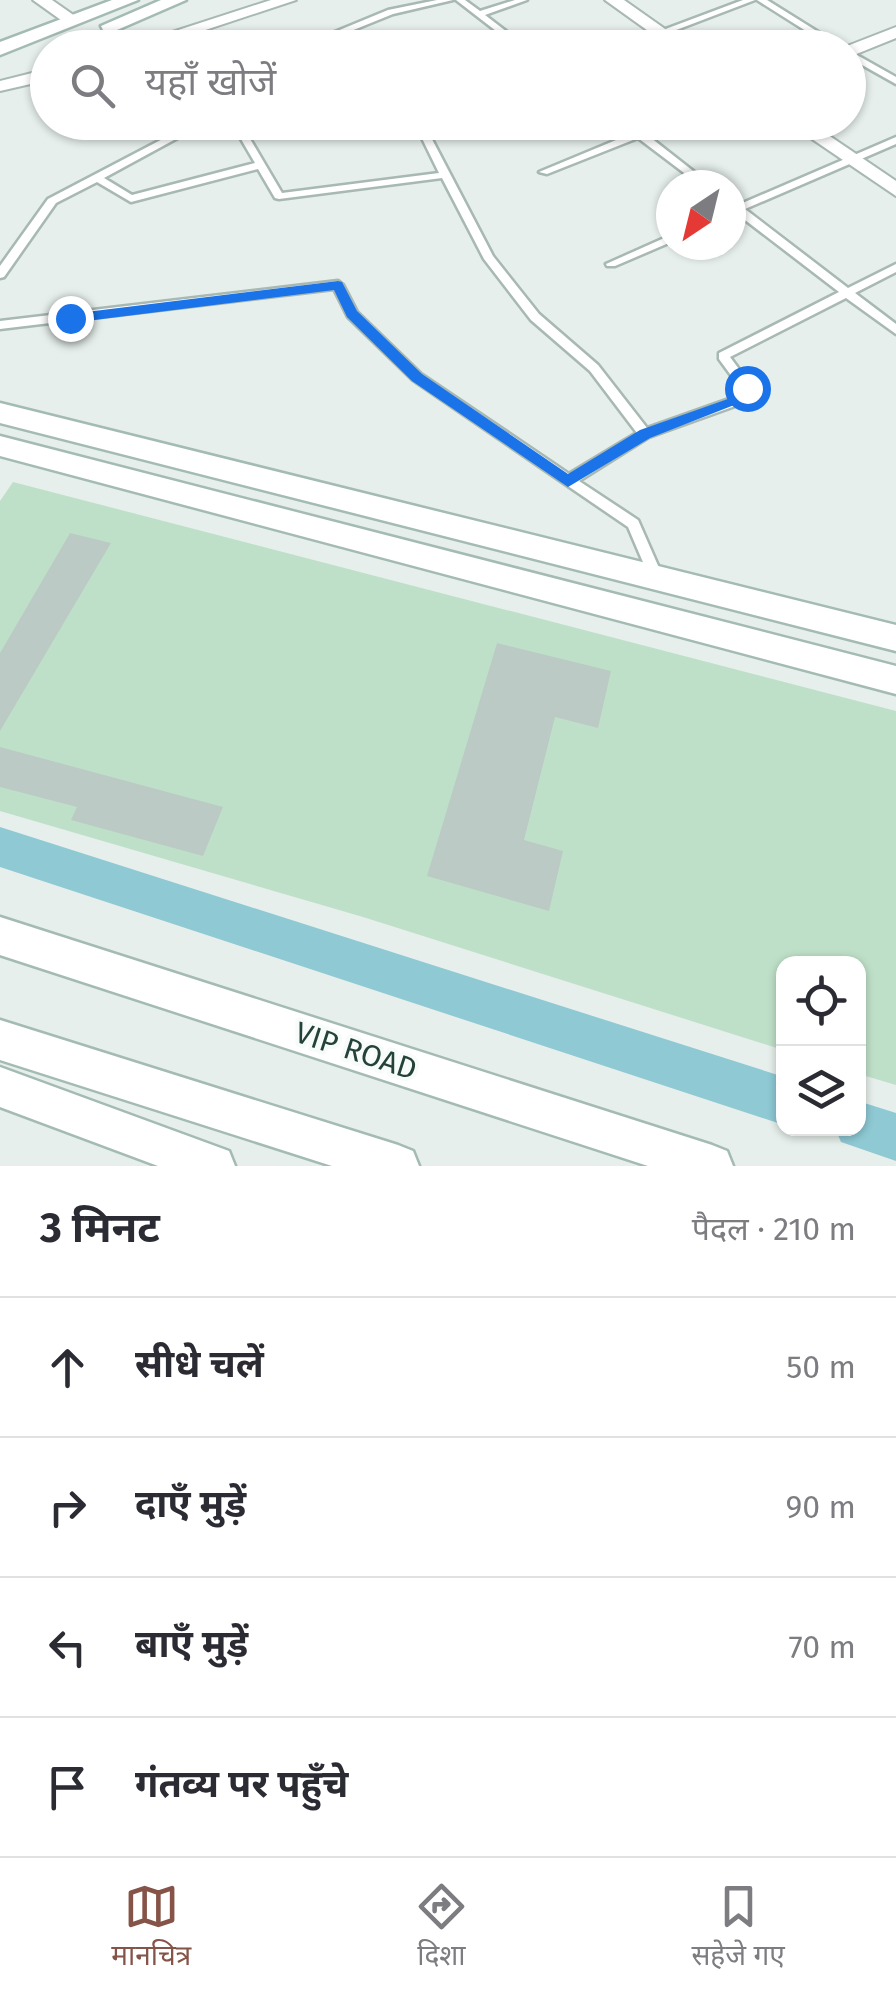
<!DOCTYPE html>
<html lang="hi">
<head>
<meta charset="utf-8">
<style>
	:root { --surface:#fff; --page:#f2f2f3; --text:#2b2b33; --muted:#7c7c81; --line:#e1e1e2; --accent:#855347 }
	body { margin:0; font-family:"Fira Sans","Noto Sans Devanagari",sans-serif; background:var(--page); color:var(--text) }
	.controls { position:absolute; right:30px; bottom:30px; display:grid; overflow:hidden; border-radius:20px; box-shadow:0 2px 8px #0004 }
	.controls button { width:90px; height:90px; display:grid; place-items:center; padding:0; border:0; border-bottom:2px solid var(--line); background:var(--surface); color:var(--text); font:50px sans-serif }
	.compass { position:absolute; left:656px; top:170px; width:90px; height:90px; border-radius:50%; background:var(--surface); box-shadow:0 2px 8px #0004; rotate:215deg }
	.stop { position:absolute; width:30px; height:30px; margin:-22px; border:8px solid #1a73e8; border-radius:50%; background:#fff }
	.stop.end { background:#1a73e8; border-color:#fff; box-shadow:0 2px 10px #0008 }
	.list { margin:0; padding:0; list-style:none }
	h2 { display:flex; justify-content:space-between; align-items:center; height:130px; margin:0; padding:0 40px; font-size:42px }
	h2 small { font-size:32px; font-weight:400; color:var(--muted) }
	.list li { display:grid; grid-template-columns:65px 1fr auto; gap:30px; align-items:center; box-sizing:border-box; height:140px; padding:0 40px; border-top:2px solid var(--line) }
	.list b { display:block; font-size:38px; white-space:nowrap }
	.list em { font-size:32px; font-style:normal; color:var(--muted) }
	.icon { flex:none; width:55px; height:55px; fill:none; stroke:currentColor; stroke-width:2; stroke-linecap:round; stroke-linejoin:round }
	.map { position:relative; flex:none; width:896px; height:1166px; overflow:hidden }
	.search { position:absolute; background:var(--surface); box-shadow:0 2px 8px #0004; left:30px; right:30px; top:30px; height:110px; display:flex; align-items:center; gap:25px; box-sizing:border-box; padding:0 35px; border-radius:55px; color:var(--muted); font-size:38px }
	.sheet { height:690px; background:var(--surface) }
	nav { display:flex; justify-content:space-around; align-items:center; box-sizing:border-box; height:140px; border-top:2px solid var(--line); background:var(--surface); font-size:28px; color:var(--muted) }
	nav a { display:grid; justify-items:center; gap:5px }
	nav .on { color:var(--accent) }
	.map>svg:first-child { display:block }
</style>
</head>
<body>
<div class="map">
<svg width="896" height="1166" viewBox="0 0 896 1166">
	<rect width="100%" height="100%" fill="#e6efeb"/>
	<!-- green -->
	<path fill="#bfe0c8" d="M13,482L896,711V1085L859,1074L858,964H784L783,1050L363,917L0,811V501Z"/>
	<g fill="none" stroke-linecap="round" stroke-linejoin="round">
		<!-- canal -->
		<path fill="#8ec9d4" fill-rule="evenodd" d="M0,827L784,1077V1125L0,867Z
			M858,1101L896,1113V1161L841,1142L835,1128H858Z"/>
	</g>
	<!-- building -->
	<path fill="#bbcac4" d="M70,533L111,543L0,731V653Z
		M497,643L611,671L598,728L555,717L524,840L563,851L549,911L427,876Z
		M0,747L223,807L203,856L71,820L77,807L0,787Z"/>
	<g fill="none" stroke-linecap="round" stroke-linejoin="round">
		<!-- lane casing -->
		<g stroke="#a8b8b2" stroke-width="5">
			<path id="lane" d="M437,0H453L393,14L309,48H296L388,10Z
				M456,0H465L480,11L515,0H527L485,15L528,48H518Z
				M743,0H755L629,48H615Z
				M757,0H767L844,48H833Z
				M848,50L896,77V84L848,57Z
				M195,122H207L104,178L132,195L255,163L231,122H240L246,132L279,122H295L249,137L282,193L439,173L414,122H423L493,256L539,314L598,365L647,428L740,395L741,389L719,359V353L839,292L736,213L731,214V201L738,205L896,137V144L745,209L848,288L896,264V272L855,293L896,324V334L846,298L730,357L753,388L749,401L649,437L579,481L638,520L663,577L661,581H651L628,527L413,380L348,317L334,289L0,329V321L338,281L343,285L357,312L421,374L569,474L637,433L590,371L531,320L484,259L442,178L279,199L275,198L258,169L131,202L97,182L56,203L4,277L0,278V266L48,199Z
				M620,122H631L640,130L659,122H673L646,134L711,185H700L638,138L547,174L539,172L633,133Z
				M671,235V242L615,266H607L606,264Z"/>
		</g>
		<!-- street casing -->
		<g stroke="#a8b8b2" stroke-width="4">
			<path id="street" d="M33,0H52L82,21L68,25Z
				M271,0H296L151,48H123Z
				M605,0H624L692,48H672Z
				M896,27V38L854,55L848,56V48H842Z
				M48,69V80L0,91V81Z
				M787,122H809L896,181V196Z"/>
		</g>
		<!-- secondary casing -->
		<g stroke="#a4bbb3" stroke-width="5">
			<path id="secondary" d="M112,0H138L0,55V42Z
				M161,0H186L117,30H103L101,26Z
				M0,403L896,625V651L0,423Z
				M0,436L896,666V694L0,456Z
				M0,917L712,1145L727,1151L733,1166H648L0,955Z
				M0,1020L398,1145L413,1151L419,1166H332L0,1060Z
				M0,1067L229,1151L235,1166H158L0,1107Z"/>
		</g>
		<!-- lane -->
		<use href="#lane" fill="#fff" fill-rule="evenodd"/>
		<!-- street -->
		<use href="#street" fill="#fff" fill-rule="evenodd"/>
		<!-- secondary -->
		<use href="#secondary" fill="#fff" fill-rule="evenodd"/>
	</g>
	<!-- route -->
	<path fill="#1a73e8" d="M338,281L342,282L357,311L422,374L568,474L640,430L739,395L742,385H752V398L650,438L568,487L412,381L347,317L334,290L70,323L63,318L70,314Z"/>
	<g text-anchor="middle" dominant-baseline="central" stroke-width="8" stroke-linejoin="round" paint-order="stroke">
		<!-- near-street labels -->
		<g font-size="30" fill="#24423a" stroke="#f7fbf9">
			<text transform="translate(356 1051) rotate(18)">VIP ROAD</text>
		</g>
	</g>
</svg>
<div class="controls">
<button><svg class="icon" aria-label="locate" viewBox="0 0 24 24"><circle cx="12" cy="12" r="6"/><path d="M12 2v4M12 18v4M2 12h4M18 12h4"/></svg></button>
<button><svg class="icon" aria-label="layers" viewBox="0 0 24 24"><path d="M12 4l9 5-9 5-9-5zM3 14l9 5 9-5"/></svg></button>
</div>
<svg class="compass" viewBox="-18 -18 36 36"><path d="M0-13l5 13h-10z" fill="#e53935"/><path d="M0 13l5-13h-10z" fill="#7c7c81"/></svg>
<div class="stop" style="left:747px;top:388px"></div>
<div class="stop end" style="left:70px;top:318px"></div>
<div class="search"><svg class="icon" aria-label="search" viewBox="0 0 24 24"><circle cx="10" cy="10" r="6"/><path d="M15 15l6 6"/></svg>यहाँ खोजें</div>
</div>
<section class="sheet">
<h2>3 मिनट<small>पैदल · 210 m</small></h2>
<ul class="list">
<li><svg class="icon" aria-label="ahead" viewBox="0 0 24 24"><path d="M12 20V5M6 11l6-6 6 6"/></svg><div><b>सीधे चलें</b></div><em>50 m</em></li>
<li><svg class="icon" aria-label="right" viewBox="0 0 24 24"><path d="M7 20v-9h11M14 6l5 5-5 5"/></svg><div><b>दाएँ मुड़ें</b></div><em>90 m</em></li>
<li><svg class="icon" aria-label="left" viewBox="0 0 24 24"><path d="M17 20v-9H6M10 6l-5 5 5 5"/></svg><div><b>बाएँ मुड़ें</b></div><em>70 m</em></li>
<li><svg class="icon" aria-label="arrive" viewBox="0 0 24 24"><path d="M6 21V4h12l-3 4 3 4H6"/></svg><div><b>गंतव्य पर पहुँचे</b></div></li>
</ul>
</section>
<nav>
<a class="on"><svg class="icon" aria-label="map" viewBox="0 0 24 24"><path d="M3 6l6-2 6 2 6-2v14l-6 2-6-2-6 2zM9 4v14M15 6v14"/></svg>मानचित्र</a>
<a><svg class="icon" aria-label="directions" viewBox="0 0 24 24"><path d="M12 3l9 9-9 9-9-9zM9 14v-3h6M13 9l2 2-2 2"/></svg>दिशा</a>
<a><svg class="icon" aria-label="saved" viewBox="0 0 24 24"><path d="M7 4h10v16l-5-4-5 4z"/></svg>सहेजे गए</a>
</nav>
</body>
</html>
